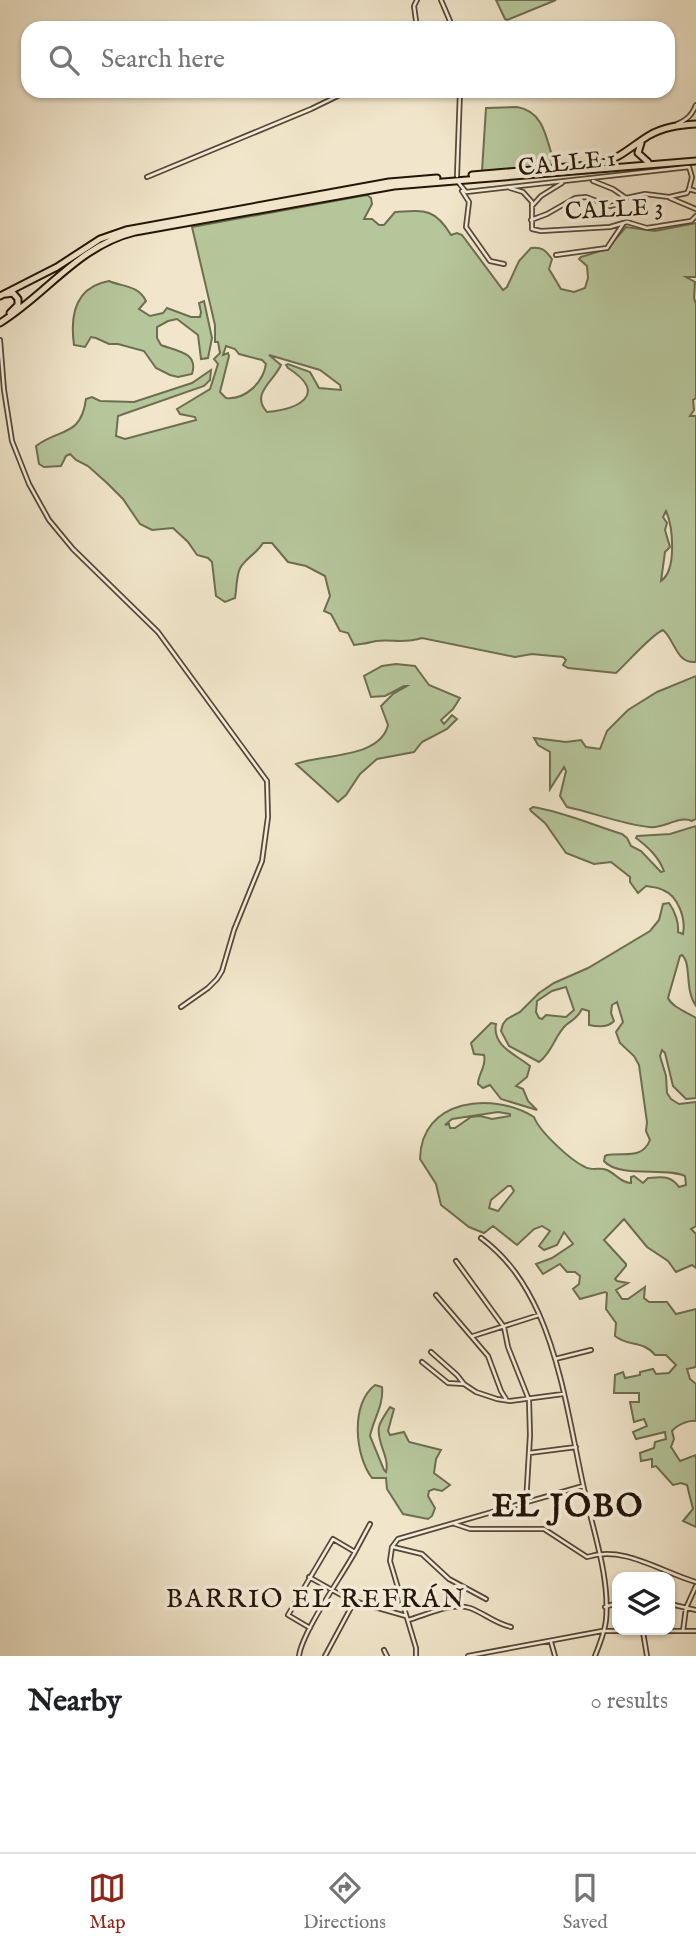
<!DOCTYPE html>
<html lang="en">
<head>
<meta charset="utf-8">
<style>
	:root { --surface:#fff; --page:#f2f2f2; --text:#202124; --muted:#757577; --line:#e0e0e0; --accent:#8f2418 }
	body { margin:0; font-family:"IM FELL English",serif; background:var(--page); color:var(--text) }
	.controls { position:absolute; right:21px; bottom:21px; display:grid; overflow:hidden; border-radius:14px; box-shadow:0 2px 5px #0004 }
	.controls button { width:63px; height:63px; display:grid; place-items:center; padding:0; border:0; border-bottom:2px solid var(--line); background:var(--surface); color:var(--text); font:35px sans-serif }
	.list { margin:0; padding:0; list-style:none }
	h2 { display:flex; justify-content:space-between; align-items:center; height:91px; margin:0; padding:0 28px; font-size:30px }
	h2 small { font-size:23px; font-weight:400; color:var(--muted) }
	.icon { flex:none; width:38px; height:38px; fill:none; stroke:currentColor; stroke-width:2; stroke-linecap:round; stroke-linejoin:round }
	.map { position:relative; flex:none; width:696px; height:1656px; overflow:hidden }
	.search { position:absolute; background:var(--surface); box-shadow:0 2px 5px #0004; left:21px; right:21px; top:21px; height:77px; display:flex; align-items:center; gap:18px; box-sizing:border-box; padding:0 24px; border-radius:21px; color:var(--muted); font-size:26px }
	.sheet { height:196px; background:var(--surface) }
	nav { display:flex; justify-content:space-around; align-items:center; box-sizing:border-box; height:98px; border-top:2px solid var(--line); background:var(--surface); font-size:19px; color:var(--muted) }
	nav a { display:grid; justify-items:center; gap:4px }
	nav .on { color:var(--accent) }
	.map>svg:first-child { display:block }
</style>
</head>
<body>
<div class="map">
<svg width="696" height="1656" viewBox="0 0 696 1656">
	<rect width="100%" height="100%" fill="#f1e6cb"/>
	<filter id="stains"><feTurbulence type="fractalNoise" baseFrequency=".00286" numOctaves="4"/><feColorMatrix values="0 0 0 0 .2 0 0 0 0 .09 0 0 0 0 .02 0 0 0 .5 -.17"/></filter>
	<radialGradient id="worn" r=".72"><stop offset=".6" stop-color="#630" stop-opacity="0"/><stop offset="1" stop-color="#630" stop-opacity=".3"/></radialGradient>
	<!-- green -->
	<path fill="#b6c69b" stroke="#6d6e51" stroke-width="2" fill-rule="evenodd" d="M496,0H556L507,20L505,19Z
		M517,107C546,112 546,141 555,165L482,171L486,108Z
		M367,195L371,198L372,204L364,219H372L379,225H384L395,212C424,210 435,208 451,235L457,233L462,235L503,290L507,287L519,261L531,248C543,247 545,250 552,259L549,269L561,289L574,292L585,288L588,278L587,266L579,259L581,257L607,249L626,227L655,231L696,223V277H686L695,282L694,298L696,304V398L693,400L694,410L690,416H696V662C676,664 675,640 663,630C651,635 628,662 616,673L568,668L563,665L566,660L563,657L532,654L515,657L422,638C403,644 393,639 376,641C369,643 362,644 354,645L348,633L340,631L331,614L324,611L330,596L325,576L306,566L288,562L272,543H263C257,553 250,555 243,564C236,571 237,588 235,598L225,602L216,596L212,562L208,558L197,555L188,542L173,528L152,530L140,524L123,499L107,483L88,466L76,460L70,454L66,456L61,466L44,467L39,464L36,446C60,428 81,437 86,399L92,397L100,401L134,402L192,383L211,370L210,380L204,386L118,416L116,436L125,439L196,420L195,417L180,414L177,409L210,389L218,364L214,359L220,353L218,342H215V325L192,227ZM226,346L235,349L239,354L262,360L266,364C263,383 245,400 226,398L220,392L229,356L228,353L223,355ZM269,355L320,370L340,385L341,390L319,388L310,372L288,364L286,365L288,368C329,394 299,409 267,412C250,394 274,381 281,365ZM666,511C673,527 677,570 661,581L665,552L670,547L665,530L667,523L663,517Z
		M109,281C123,287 138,285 146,301L139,309L150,316L163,313L167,308L191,317H200L201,312L199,303L204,301L212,338L208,358L201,359L198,335L177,319L168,321L157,327V338L161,345C176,351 199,352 192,374L178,377L170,375L156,368L144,351L118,344H109L96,338L91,337L85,347L74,345C70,316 75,287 109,281Z
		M396,664L415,666L429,685L460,698L453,709L441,720L444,724L452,715L457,719L447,729L422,742L414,752L377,759L360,774L346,795L338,802L296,764C321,754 380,759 388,725L381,706L393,694L407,686H404L385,696L371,697L364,676L382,666Z
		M696,676V819L692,821C679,815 664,829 649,827C621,824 595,813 567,807L560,796L566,771L564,767L550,789V752L538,745L534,738L566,742L581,740L586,747L600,749L607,731L628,710L657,692Z
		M533,807C564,812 593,825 622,834L627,838L631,846L641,851L661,872L664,871C658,856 648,847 636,838L637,836L670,834L696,826V1006C684,989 692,964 682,955L680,956L668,998C672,1007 687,1012 696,1018V1098L686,1099L673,1086L665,1053L662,1050L660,1056L666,1076L667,1093L671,1099L679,1104L696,1102V1226L691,1229L696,1234V1268L692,1265L676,1272L668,1261L647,1247L624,1219L604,1240L626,1264V1266L615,1279L617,1281L628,1283L616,1290L622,1299H628L645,1287L644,1298L649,1302H667L676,1314L696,1309V1367L687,1369L690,1379L696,1384V1421C688,1420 677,1425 672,1431L674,1439L671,1447L680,1461L696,1455V1527L683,1521L693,1509L687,1485L681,1483L673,1485L656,1466L652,1467V1459L641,1461L640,1453L654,1448L655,1442L666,1439L665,1432L636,1439L633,1432L647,1426L644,1419L634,1422L630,1402H639V1393H614L615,1375L623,1372L625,1378L640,1375V1372L653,1369L656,1374L669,1373L676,1365L666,1355H655C643,1340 628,1347 615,1336L616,1323L606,1309L607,1293L605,1292L580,1299L573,1289L579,1284L580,1276L575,1272H567L560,1264L543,1274L536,1264L552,1258L573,1244L564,1232L557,1245L544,1250L539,1246L550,1231L542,1226L534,1229L517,1245L493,1226L484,1233L469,1227L441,1205L436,1184L420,1159C421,1099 492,1091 534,1117C539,1131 570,1160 585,1167C592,1171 600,1167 607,1170C616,1174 621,1183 631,1183V1177L634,1176L643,1183L648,1178C662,1177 671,1175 679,1187L686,1185L685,1176C666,1167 618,1178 604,1161L605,1156L607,1155C624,1152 642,1160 650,1140L646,1131L647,1122L639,1065L634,1056L620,1043L616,1032L623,1022L617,1002L612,1005L611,1013L614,1021C608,1028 598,1027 589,1025V1011L582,1009C577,1019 573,1019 566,1025C555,1035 552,1053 539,1062L509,1046L501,1031L503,1024L507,1019L520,1012L539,993L554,983L588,968L650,931L659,920L663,904L669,903C675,911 679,923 678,932L683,934C686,918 678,896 663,890C658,887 651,887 646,886L638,893L630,882V877L611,862L594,864L566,853L545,823L531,811L530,809ZM566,987L574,1010L566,1017L546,1015L542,1019L539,1018L536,1012L537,1001L552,991ZM498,1112L510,1114V1116L492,1119L480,1116L471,1117L455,1128H450L449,1124L445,1125L452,1119ZM508,1186H511L514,1191L498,1211L489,1208L491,1200Z
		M491,1023L496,1024C492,1046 515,1054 530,1066L527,1077L516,1086L523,1089L528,1101L537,1110L501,1099L490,1085L483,1088L478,1084C478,1074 487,1066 484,1055L474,1054L471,1043Z
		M375,1385L382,1387C384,1405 373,1420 370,1436L384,1470L386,1472C390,1457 376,1442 379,1427C380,1421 387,1412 390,1407L394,1409L388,1431L390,1435L404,1432L409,1442L441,1450L436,1459L434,1473L450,1485L442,1491L434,1489L429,1491L428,1496L435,1508L432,1516L428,1519L403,1514L387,1489L386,1478H372C355,1456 350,1404 375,1385Z"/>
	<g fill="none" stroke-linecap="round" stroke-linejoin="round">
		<!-- minor casing -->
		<g stroke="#574938" stroke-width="6">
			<path id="minor" d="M417,0L414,6L417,28
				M441,0L453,28
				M677,124C687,120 692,115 696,105
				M457,176L460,91
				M147,177L311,109L348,91
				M593,181L613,189L626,198
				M458,182L466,192L689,167L692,177L689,189
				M510,188L523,192L532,202V229L541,231L610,227L627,222L647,228L691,221L696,216
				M462,191L469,202L466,227L490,261L504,264
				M670,198L696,209
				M532,206L541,196L562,183
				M531,220L547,214L575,198L586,197L610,206L619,204L626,198L645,194L669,197L687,193L689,189L696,191
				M556,255L607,248L623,224
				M0,340L4,390L12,441L29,484L49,520L73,549L158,632L267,781L268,817L262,861L234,930L222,971L217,979L208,988L181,1007
				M481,1238C508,1258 525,1283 539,1314C563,1369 571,1430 584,1489C593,1531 610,1577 606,1620C605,1631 599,1646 595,1656
				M456,1261L504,1327L508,1347L529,1400L530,1435L526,1503
				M436,1295L488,1356L501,1391L506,1399
				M473,1336L539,1315
				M431,1352L457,1375L464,1384
				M555,1359L591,1350
				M422,1362L448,1383L464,1384L476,1392L497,1399L510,1401L563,1394
				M529,1453L576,1447
				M455,1524L470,1529H544L587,1557C624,1545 661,1572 696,1582
				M393,1547L422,1554L449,1579L486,1599
				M355,1552L370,1524
				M309,1577L350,1600L406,1616
				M670,1604L696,1610
				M605,1607L617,1603
				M408,1620C426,1615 452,1602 470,1608C484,1613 494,1623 511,1627
				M683,1631L686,1608L696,1586
				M643,1632L647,1656
				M551,1642L555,1656
				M384,1650L387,1656
				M299,1656C302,1632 342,1576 355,1552L333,1539L288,1615L310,1628
				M325,1656L354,1602
				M416,1656V1648L390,1561L392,1547L398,1539L583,1486
				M468,1656L602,1631H696"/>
		</g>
		<!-- trunk casing -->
		<g stroke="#241507" stroke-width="9">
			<path id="trunk" d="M641,143L638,153L648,162
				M472,175L600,164C619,159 632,146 648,136C663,127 679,125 696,124
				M6,294L13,293L18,299V305L10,313
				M0,296L57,267L100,239L126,230L389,182L437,178
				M0,323C47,294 78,246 135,232L394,186L696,161"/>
		</g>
		<!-- minor -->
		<use href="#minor" stroke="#f6efdd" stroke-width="2.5"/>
		<!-- trunk -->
		<use href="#trunk" stroke="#f1e6cb" stroke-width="5"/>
	</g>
	<g text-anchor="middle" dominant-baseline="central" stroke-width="7" stroke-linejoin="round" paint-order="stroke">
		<!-- street labels -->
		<g font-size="24" fill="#241507" stroke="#f6efdd">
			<text transform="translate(567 164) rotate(-6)">CALLE 1</text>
			<text transform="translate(614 210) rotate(-3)">CALLE 3</text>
		</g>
		<!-- neighbourhood labels -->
		<g font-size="26" letter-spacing="2" fill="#241507" stroke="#f6efdd">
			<text x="316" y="1599">BARRIO EL REFRÁN</text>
		</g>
		<!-- district labels -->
		<g font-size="32" font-weight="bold" letter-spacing="2" fill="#241507" stroke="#f6efdd">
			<text x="568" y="1507">EL JOBO</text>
		</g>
	</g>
	<rect width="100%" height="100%" filter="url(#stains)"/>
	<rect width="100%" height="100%" fill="url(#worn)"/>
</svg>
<div class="controls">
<button><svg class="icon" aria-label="layers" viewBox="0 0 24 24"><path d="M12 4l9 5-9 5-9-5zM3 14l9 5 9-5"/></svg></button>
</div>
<div class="search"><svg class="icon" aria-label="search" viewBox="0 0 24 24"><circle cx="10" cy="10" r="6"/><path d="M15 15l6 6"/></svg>Search here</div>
</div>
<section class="sheet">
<h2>Nearby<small>0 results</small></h2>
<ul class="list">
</ul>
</section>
<nav>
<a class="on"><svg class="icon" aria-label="map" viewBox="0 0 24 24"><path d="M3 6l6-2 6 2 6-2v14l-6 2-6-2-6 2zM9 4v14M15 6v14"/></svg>Map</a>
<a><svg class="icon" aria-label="directions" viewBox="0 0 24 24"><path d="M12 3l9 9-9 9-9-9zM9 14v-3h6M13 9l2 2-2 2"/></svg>Directions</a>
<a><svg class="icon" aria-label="saved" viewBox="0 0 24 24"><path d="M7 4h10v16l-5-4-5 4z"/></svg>Saved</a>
</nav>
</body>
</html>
